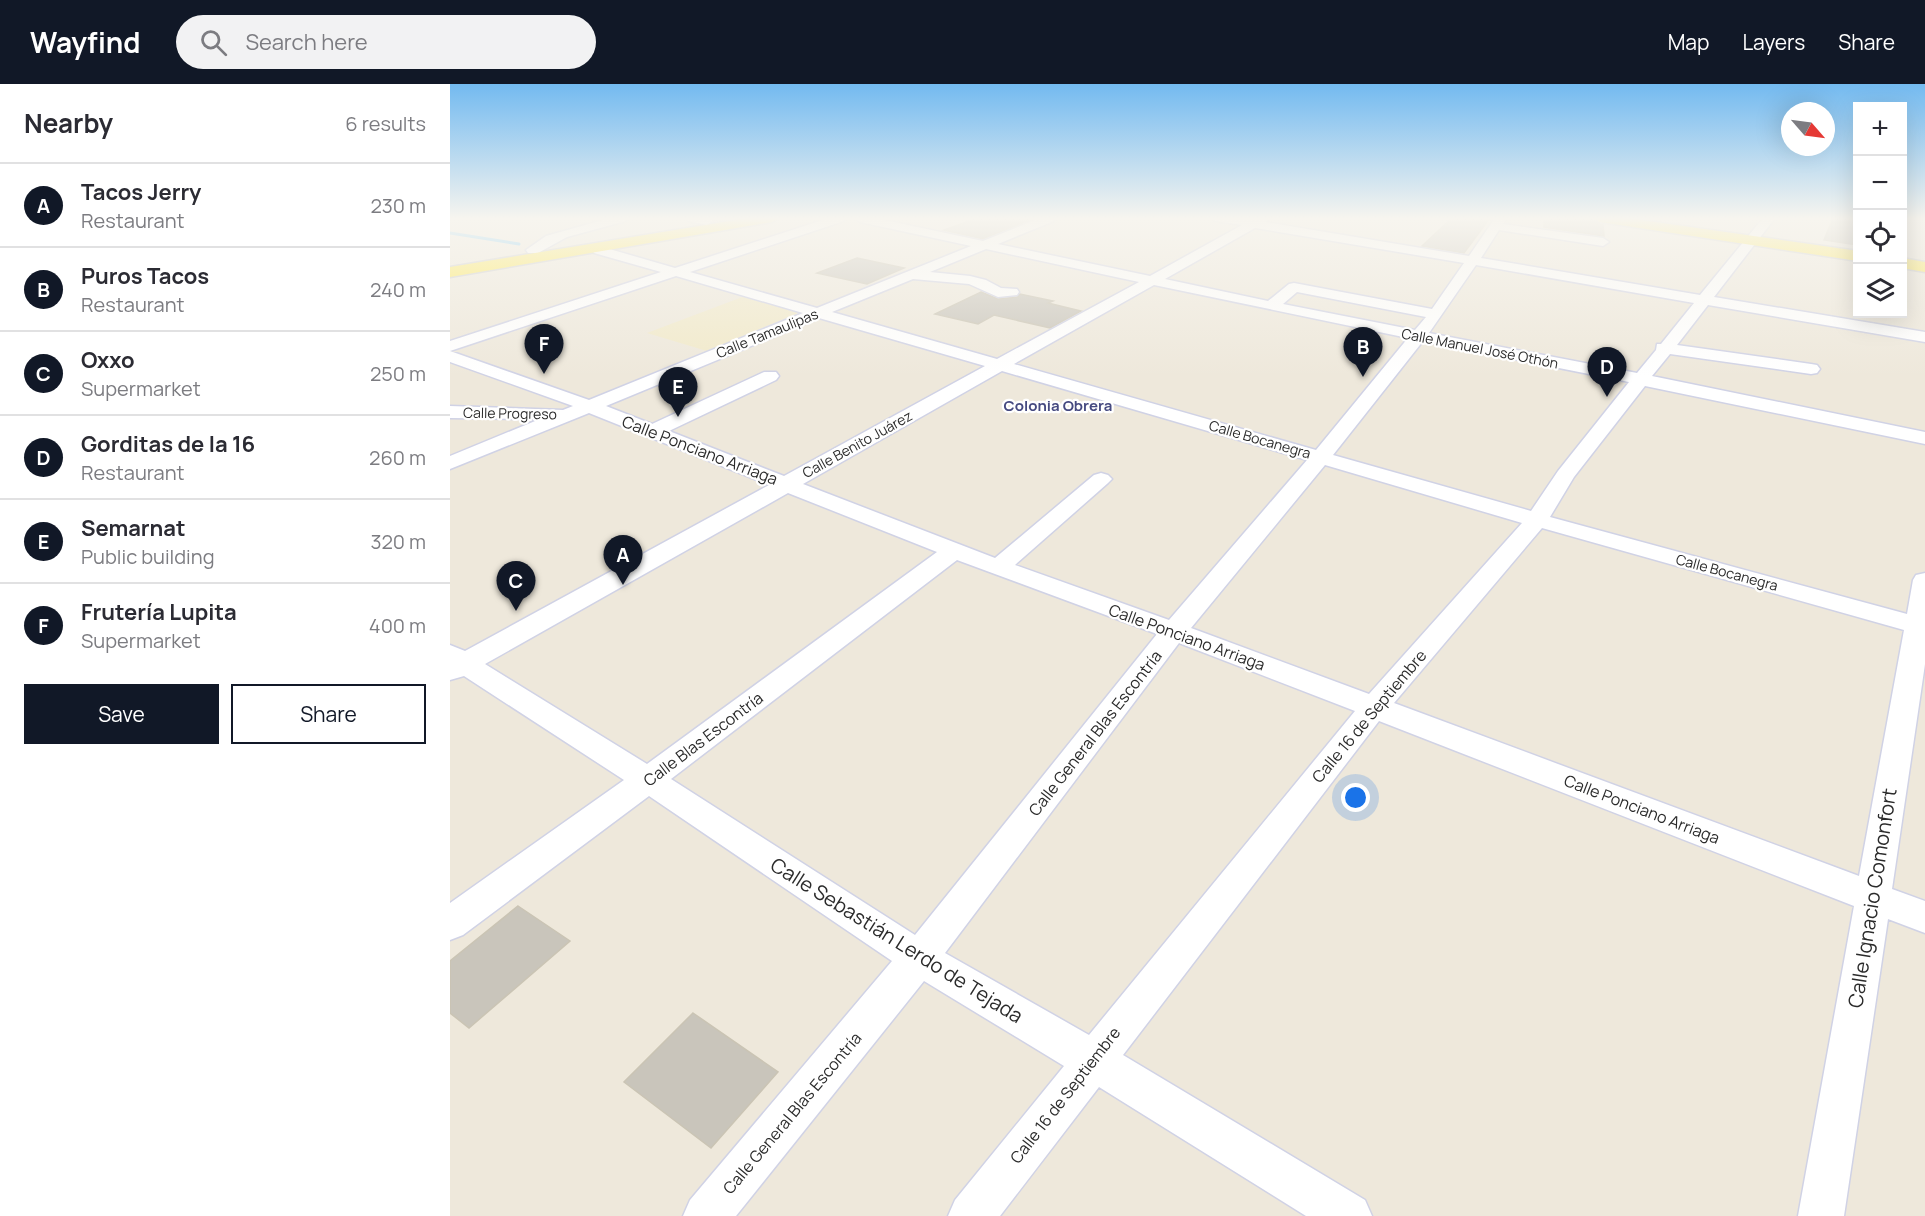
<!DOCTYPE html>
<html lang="en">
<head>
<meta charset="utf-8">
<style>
	:root { --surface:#fff; --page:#f2f2f3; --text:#2b2b33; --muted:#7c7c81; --line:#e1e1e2; --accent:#111827 }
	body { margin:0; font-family:Manrope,sans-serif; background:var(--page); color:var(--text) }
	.controls { position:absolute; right:18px; top:18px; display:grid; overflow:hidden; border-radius:0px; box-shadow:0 6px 24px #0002 }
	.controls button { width:54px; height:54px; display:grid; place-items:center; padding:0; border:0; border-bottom:2px solid var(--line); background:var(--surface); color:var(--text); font:30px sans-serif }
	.compass { position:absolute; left:1331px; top:18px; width:54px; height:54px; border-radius:50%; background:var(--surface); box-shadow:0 6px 24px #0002; rotate:118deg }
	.you { position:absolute; left:906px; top:714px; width:21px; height:21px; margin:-15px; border:4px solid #fff; border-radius:50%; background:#1a73e8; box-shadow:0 0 0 9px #1a73e833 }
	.badge { display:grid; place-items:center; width:39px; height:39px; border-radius:50%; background:var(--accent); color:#fff; font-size:20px; font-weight:700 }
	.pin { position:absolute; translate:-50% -50px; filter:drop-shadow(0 2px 3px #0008) }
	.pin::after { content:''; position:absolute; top:32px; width:21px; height:18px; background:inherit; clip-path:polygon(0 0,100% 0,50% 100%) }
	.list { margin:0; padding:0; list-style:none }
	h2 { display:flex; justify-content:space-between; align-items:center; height:78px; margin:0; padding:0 24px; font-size:26px }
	h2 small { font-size:20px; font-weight:400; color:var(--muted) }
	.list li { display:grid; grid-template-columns:39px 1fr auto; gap:18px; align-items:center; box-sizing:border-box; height:84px; padding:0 24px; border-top:2px solid var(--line) }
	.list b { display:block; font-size:22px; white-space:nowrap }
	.list p { margin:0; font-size:20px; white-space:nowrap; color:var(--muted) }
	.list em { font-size:20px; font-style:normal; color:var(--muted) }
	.actions { display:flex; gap:12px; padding:18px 24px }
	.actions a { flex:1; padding:14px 0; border:2px solid var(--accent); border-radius:0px; text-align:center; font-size:21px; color:var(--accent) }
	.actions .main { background:var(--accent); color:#fff }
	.icon { flex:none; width:33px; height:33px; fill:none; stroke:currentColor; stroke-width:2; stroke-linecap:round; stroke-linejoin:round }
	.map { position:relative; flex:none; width:1475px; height:1132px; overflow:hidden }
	header { display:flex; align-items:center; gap:36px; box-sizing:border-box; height:84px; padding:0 30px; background:var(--accent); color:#fff }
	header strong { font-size:28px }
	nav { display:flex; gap:33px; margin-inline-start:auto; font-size:21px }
	.search { width:420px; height:54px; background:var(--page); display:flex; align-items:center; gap:15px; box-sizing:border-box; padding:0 21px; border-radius:33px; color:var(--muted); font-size:22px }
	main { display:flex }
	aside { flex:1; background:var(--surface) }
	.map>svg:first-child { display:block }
</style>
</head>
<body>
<header>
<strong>Wayfind</strong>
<div class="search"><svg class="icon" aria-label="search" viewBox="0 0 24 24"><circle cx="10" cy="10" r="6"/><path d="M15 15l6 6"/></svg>Search here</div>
<nav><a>Map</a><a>Layers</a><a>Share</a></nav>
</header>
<main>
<aside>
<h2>Nearby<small>6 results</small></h2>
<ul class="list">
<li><span class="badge">A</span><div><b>Tacos Jerry</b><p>Restaurant</p></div><em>230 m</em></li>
<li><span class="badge">B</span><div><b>Puros Tacos</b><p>Restaurant</p></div><em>240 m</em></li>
<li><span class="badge">C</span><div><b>Oxxo</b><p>Supermarket</p></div><em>250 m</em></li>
<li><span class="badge">D</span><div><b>Gorditas de la 16</b><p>Restaurant</p></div><em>260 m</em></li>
<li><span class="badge">E</span><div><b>Semarnat</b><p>Public building</p></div><em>320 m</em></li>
<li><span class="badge">F</span><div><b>Frutería Lupita</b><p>Supermarket</p></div><em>400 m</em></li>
</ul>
<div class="actions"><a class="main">Save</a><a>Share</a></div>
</aside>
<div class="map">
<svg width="1475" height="1132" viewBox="0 0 1475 1132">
	<rect width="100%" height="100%" fill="#eee8db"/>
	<!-- education -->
	<path fill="#f1e9c9" d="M295,212L353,227L257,267L197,249Z"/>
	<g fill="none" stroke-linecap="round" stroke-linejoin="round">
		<!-- stream -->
		<path stroke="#63c3fb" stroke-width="3" d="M0,149L69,160"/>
	</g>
	<!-- building -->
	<path fill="#c9c5bb" stroke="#cac4b4" stroke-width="1.5" d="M527,134H585L533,155L494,146Z
		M1002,134H1040L1014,169L972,162Z
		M1094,134H1141L1153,141L1154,152L1094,143Z
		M1383,134L1407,135V161L1374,156Z
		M407,174L454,184L417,200L367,189Z
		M531,208L548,215L567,213L570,210L603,217L598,219L631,227L600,244L544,231L528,240L485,230Z
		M68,822L120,857L19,944L0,929V877Z
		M243,929L328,988L261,1064L174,998Z"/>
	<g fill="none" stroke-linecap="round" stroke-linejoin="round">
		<!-- minor casing -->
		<g stroke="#d0d2e5" stroke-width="3">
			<path id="minor" d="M160,134H178L176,137L117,153L88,169H78L76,166L96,152Z
				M236,134H258L263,137L257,141L238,137Z
				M379,134H396L394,137L240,188L367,224L521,162L410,138L404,134H425L533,157L590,134H606L604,137L548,160L700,192L792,141L765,137L763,134L802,136L820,134L815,138L1019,172L1045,134H1057L1053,140L1153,154L1159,158L1153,162L1049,146L1031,174L1250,211L1313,134H1325L1264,213L1475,248V258L1258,221L1227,261L1361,280L1367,281L1370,285L1367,289L1361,290L1220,270L1202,292L1475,348V360L1195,302L1124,393L1100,433L1457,530L1463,496L1466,491L1475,489V580L1442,805L1475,817V849L1438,835L1394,1132H1348L1404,822L929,637L673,971L915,1116L922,1132H856L649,1003L550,1132H498L505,1116L614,982L474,897L286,1132H233L240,1116L442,877L199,712L13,851L0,856V819L174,696L14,592L0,596V561L15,567L319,401L139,329L0,385V372L90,335L0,334V322L113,326L123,322L0,278V267L139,316L353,229L226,192L0,267V257L211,188L144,169L142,166L144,160H154L156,164L225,184ZM805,144L1014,179L982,225L844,199L839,200L818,217L715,195ZM536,165L689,198L547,275L382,228L463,195L519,200L548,213L567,211L569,208L567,205L551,204L536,196L520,192L480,188ZM1026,181L1244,219L1211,260H1207L1206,266L1187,289L979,249ZM704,201L958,254L866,366L564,280ZM847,208L976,233L965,246L833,220ZM369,234L535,282L334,392L219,347L326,296L329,292L326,288H314L202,340L156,322ZM973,257L1179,298L1108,387L1081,427L883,371ZM552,287L857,376L719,536L565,481L658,399L662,395L658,391L651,389L644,391L545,474L353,400ZM875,381L1072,439L919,610L741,544ZM338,409L487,468L197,680L35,580ZM1092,444L1454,546L1409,792L944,619ZM507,476L707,550L465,851L221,695ZM729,559L905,627L639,951L495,869Z"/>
		</g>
		<!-- major casing -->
		<g stroke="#ccc" stroke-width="3">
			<path id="major" d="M298,134H329L322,138L0,193V183Z
				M1143,134H1177L1408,167V177L1150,138Z
				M1452,174L1475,178V188L1452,184Z"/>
		</g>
		<!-- minor -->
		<use href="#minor" fill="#fff" fill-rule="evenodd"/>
		<!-- major -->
		<use href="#major" fill="#ffe94f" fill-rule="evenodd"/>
	</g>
	<!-- sky -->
	<linearGradient id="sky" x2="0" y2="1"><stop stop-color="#73baf0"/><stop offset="0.46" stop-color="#f7f5ef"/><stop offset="1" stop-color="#f7f5ef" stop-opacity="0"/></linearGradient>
	<rect width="1475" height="292" fill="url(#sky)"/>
	<g text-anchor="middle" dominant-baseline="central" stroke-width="4.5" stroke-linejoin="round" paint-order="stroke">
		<!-- far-street labels -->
		<g font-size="14" fill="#2b2b2b" stroke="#fff">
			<text transform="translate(317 249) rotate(-22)">Calle Tamaulipas</text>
			<text transform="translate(1030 264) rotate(11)">Calle Manuel José Othón</text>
			<text transform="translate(60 329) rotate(1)">Calle Progreso</text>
			<text transform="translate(810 355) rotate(16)">Calle Bocanegra</text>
			<text transform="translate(407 360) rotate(-29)">Calle Benito Juárez</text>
			<text transform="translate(1277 488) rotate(15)">Calle Bocanegra</text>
		</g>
		<!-- far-neighbourhood labels -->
		<g font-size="15" font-weight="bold" fill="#464a80" stroke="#fff">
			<text x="608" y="321">Colonia Obrera</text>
		</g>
		<!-- street labels -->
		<g font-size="16" fill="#2b2b2b" stroke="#fff">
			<text transform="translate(250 366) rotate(21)">Calle Ponciano Arriaga</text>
			<text transform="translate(737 553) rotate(20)">Calle Ponciano Arriaga</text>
			<text transform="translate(919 632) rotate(-50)">Calle 16 de Septiembre</text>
			<text transform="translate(645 649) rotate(-52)">Calle General Blas Escontría</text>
			<text transform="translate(253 655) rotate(-37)">Calle Blas Escontría</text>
			<text transform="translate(1192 725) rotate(21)">Calle Ponciano Arriaga</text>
			<text transform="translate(615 1011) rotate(-52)">Calle 16 de Septiembre</text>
			<text transform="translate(342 1029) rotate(-50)">Calle General Blas Escontría</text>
		</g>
		<!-- near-street labels -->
		<g font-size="20" fill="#2b2b2b" stroke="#fff">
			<text transform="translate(1422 814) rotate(-81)">Calle Ignacio Comonfort</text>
			<text transform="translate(447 856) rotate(32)">Calle Sebastián Lerdo de Tejada</text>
		</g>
	</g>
</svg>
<div class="controls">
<button>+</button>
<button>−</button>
<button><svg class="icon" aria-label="locate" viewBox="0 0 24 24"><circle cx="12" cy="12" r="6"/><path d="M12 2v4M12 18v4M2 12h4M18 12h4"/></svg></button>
<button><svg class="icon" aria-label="layers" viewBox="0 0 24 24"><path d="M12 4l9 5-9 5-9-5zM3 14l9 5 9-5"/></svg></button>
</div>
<svg class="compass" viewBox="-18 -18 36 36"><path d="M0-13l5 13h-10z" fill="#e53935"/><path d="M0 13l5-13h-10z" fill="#7c7c81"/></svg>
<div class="you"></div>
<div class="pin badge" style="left:173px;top:501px">A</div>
<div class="pin badge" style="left:913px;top:293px">B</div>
<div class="pin badge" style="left:66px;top:527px">C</div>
<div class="pin badge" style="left:1157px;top:313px">D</div>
<div class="pin badge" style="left:228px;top:333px">E</div>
<div class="pin badge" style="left:94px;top:290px">F</div>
</div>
</main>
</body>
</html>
